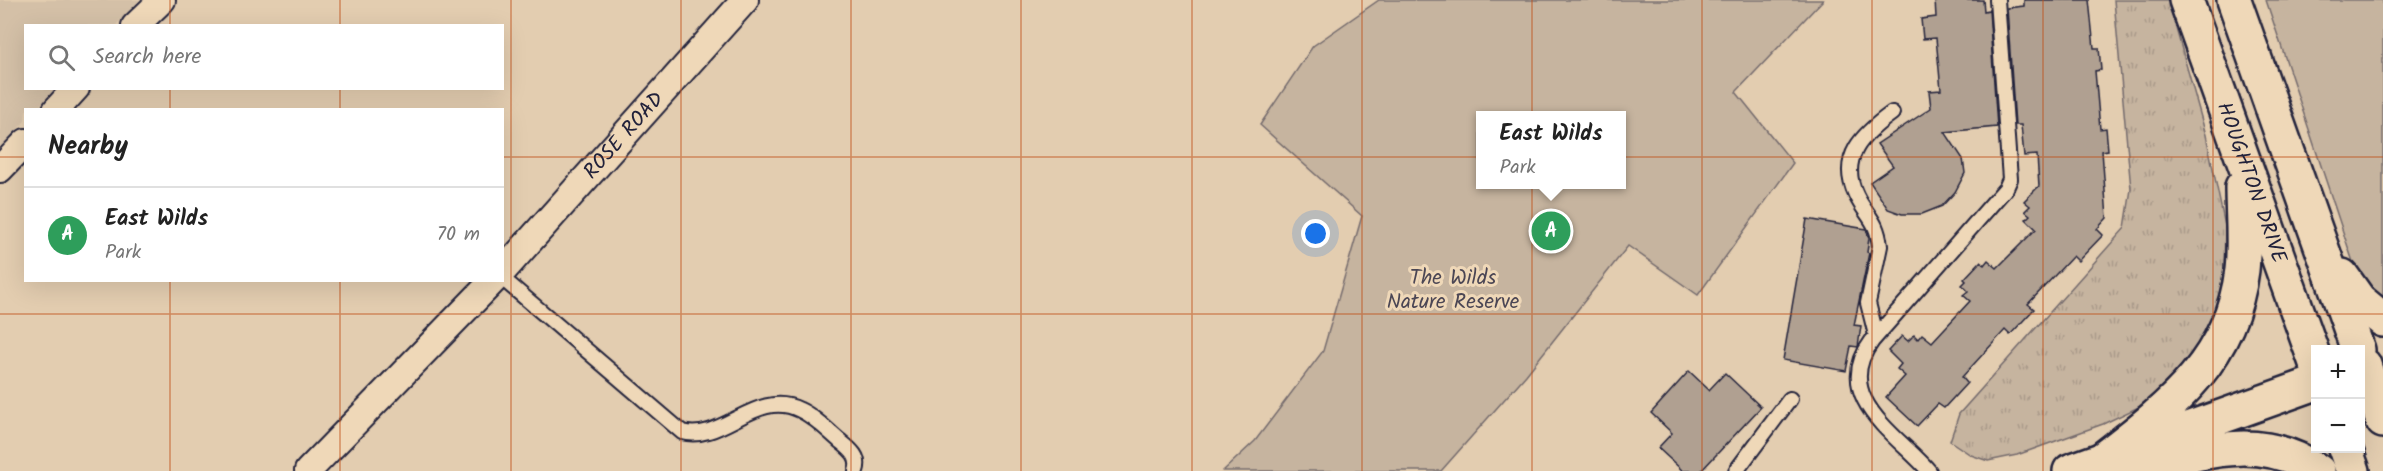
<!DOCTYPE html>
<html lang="en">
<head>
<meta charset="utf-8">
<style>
	:root { --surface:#fff; --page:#f6f6f6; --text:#222; --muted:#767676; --line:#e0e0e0; --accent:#d93025 }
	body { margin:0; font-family:Kalam,sans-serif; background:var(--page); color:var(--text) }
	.controls { position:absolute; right:18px; bottom:18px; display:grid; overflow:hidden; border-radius:0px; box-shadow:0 6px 24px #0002 }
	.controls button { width:54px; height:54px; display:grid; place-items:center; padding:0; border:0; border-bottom:2px solid var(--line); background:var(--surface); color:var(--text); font:30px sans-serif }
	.you { position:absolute; left:1316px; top:234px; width:21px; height:21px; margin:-15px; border:4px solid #fff; border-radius:50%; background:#1a73e8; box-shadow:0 0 0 9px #1a73e833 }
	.badge { display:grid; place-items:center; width:39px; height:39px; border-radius:50%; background:var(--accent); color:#fff; font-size:20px; font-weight:700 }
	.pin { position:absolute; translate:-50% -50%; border:3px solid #fff; box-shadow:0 2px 6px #0006 }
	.popup { position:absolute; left:1476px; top:111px; width:150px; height:78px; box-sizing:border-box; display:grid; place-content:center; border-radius:0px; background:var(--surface); filter:drop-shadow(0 2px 4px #0005); font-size:20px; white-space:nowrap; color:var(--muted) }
	.popup b { font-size:22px; color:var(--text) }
	.popup::after { content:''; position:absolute; left:50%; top:100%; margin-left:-12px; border:12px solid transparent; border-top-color:var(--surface) }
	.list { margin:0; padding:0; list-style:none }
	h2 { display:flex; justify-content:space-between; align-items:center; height:78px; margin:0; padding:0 24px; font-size:26px }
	h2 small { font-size:20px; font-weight:400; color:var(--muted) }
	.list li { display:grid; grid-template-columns:39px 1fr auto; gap:18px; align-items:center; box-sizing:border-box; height:96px; padding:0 24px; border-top:2px solid var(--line) }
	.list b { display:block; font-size:22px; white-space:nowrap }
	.list p { margin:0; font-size:20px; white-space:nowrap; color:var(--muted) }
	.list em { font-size:20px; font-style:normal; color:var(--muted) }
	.icon { flex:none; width:33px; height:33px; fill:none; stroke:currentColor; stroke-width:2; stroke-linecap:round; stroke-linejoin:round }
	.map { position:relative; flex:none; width:2383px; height:471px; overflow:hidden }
	.search { position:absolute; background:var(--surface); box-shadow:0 6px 24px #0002; left:24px; top:24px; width:480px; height:66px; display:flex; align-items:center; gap:15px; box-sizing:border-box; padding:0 21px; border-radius:0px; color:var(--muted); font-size:22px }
	.panel { position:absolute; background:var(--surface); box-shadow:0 6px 24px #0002; left:24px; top:108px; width:480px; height:174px; border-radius:0px }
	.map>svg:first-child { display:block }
</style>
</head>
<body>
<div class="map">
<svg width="2383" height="471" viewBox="0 0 2383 471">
	<defs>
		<pattern id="grass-tufts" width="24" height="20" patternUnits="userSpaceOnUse" patternTransform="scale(1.5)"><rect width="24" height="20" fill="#c6b49f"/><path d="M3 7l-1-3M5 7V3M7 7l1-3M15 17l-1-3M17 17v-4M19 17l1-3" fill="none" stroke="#aa9a8a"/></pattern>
	</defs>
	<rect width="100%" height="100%" fill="#e3cdb0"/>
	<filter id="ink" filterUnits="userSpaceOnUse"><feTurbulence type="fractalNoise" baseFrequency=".0167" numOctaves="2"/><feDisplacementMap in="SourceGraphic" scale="12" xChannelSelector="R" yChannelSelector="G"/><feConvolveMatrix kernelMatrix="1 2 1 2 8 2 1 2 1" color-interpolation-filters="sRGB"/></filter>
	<g filter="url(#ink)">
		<!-- built -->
		<path fill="#d4c0a7" d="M0,0H139L116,25L26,26V88L56,89L36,109L26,110L25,121L0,147Z"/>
		<!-- grass -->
		<path fill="url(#grass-tufts)" stroke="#746b6d" stroke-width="1.5" d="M2114,0H2168L2206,135L2225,226L2224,271L2213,324L2196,351L2143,405L2103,424L2017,455L1988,461L1971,455L1950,441L1959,414L2125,228L2131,189Z"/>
		<!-- green -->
		<path fill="#c6b49f" stroke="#746b6d" stroke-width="1.5" fill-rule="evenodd" d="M1379,0H1823L1736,92L1793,163L1698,295L1628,246L1526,375L1441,471H1223L1255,441L1323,351L1362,216L1260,125L1313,46ZM1480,116H1622V184H1480Z
			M2266,0H2383V307L2354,265Z"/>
		<!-- building -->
		<path fill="#b0a091" stroke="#22223b" stroke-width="1.5" d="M1935,0H1983L1984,11L1989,10L1997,127L1945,132L1963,159L1965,173L1955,192L1942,206L1922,214H1902L1888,209L1870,182L1893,166L1877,144L1931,108L1929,91L1941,90L1936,38L1923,39L1921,19L1936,17Z
			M2024,0H2089L2094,48H2099L2101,70L2095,71L2100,129L2106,128L2108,150L2102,151L2107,218L2097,229L2103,235L2078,261L2073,256L2028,304L2034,309L2010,335L2005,330L1962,377L1967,383L1944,408L1938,404L1917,426L1886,397L1905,376L1897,369L1901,364L1888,351L1902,336L1908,341L1914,335L1918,339L1922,334L1932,342L1970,301L1963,295L1968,291L1962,285L1966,281L1964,279L1980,262L1984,265L1988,260L1997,268L2036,229L2026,219L2030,215L2025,211L2030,206L2024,201L2039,186L2037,155L2024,156L2021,125H2015L2007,8L2024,6Z
			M1807,219L1866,229L1869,238L1867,252L1869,253L1854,325L1861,326L1858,347L1851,346L1846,371L1783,360Z
			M1689,371L1709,390L1725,373L1761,407L1701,471H1683L1658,448L1672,433L1651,413Z"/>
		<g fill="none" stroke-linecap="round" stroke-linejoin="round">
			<!-- service casing -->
			<g stroke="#22223b" stroke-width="18">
				<path id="service" d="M502,278L682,432C723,443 756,388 800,410C814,416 828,431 840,441C850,449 861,457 856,471
					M1876,335L1868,303L1880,246C1877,219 1866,216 1856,195C1838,157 1863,134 1892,113
					M1736,471L1790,399
					M1929,471C1898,435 1830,397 1872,341L2006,188L2010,179L1997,0"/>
			</g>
			<!-- minor casing -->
			<g stroke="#22223b" stroke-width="30">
				<g id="minor">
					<path d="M135,26L162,0"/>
					<path d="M56,110L76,88"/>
					<path d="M0,169L26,142"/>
					<path id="s1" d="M502,272L745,0"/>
					<path d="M308,471L494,280"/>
				</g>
			</g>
			<!-- secondary casing -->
			<g stroke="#22223b" stroke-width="38">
				<g id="secondary">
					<path id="s2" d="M2186,0L2316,363"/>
					<path d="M2234,0L2358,350"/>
					<path d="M2342,276L2359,300L2383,320"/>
					<path d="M2105,457C2172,405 2231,360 2242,270C2245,242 2242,215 2242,187"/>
					<path d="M2070,471L2316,383"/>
				</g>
			</g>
			<!-- motorway casing -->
			<g stroke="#22223b" stroke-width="38">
				<path id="motorway" d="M2364,365L2383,421
					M2345,448L2353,471
					M2126,471C2193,456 2256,428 2318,471"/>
			</g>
			<!-- service -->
			<use href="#service" stroke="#efd8b8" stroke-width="14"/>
			<!-- minor -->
			<use href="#minor" stroke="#efd8b8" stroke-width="26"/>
			<!-- secondary -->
			<use href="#secondary" stroke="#efd8b8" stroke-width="33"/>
			<!-- motorway -->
			<use href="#motorway" stroke="#efd8b8" stroke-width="33"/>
		</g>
	</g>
	<!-- grid -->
	<path fill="none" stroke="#c04e15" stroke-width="1.5" stroke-opacity="0.55" d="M170,0V26M340,0V26M511,0V471M681,0V471M851,0V471M1021,0V471M1192,0V471M1362,0V471M1532,0V471M1702,0V471M1872,0V471M2043,0V471M2213,0V471M170,88V110M340,88V110M0,157H26M502,157H2383M170,280V471M340,280V471M0,314H2383"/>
	<g text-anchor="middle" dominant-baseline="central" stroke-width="6" stroke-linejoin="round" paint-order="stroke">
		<!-- street labels -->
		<g font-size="21" fill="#22223b" stroke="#efd8b8">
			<text stroke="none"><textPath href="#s1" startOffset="183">ROSE ROAD</textPath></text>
			<text stroke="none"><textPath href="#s2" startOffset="194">HOUGHTON DRIVE</textPath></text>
		</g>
		<!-- park labels -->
		<g font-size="21" fill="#4b4654" stroke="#efd8b8">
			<text x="1453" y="278">The Wilds<tspan x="1453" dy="24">Nature Reserve</tspan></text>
		</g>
	</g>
</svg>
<div class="controls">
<button>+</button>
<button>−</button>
</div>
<div class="you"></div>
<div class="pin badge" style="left:1551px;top:231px;background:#2e9e5b">A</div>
<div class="popup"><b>East Wilds</b>Park</div>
<div class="search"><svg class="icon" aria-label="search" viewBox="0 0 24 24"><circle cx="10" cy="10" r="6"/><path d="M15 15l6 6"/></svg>Search here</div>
<section class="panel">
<h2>Nearby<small></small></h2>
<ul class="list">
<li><span class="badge" style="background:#2e9e5b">A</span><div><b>East Wilds</b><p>Park</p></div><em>70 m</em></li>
</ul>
</section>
</div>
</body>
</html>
